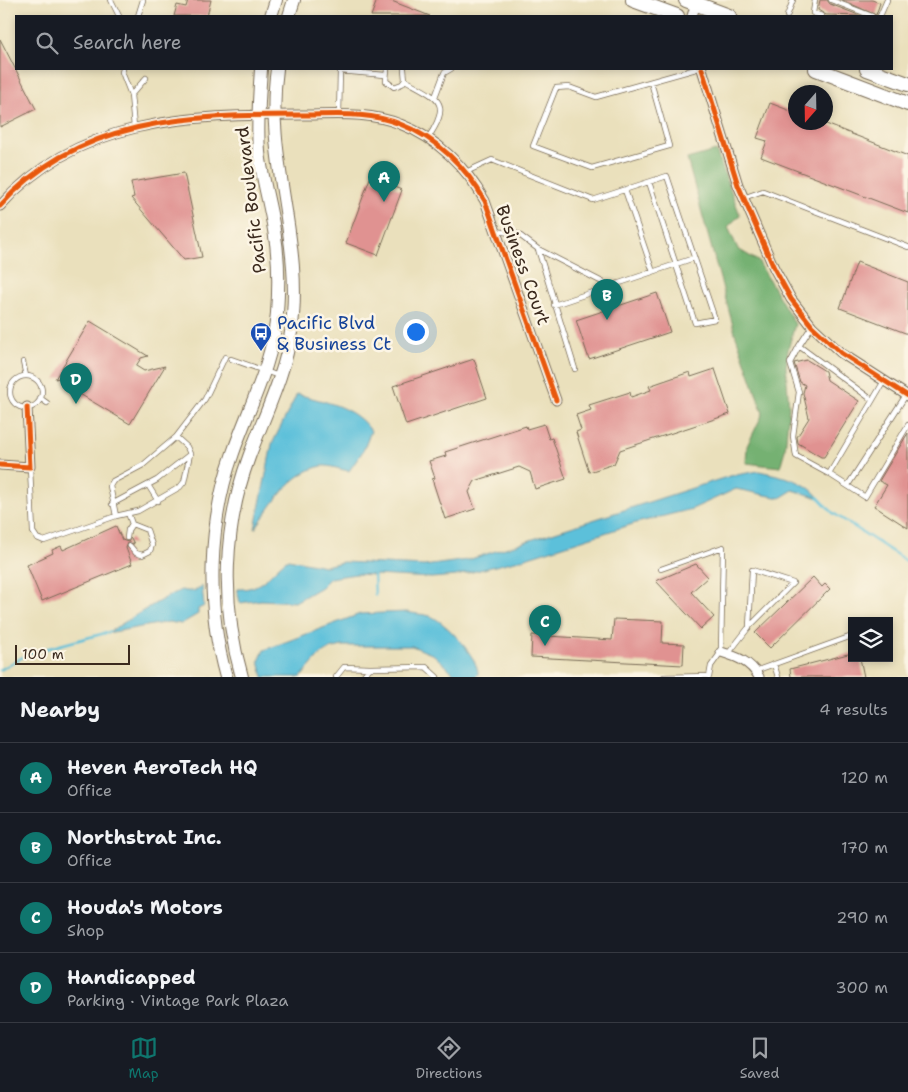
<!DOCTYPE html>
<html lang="en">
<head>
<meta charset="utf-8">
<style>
	:root { --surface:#171b24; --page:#20242c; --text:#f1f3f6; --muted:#9ea1a6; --line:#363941; --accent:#0f766e }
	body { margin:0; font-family:"Shantell Sans",sans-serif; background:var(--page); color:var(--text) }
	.controls { position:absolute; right:15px; bottom:15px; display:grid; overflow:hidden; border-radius:0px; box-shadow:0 2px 8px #0003 }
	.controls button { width:45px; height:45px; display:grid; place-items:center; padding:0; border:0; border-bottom:1px solid var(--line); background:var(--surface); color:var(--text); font:25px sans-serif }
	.compass { position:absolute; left:788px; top:85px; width:45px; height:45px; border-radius:50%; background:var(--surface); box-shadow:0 2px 8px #0003; rotate:200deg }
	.scale { position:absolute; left:15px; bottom:12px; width:115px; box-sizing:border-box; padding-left:5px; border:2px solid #3b2a1e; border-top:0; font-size:14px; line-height:18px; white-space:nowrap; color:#3b2a1e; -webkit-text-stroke:4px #fcf5e5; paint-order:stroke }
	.you { position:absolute; left:415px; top:331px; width:18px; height:18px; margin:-12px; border:4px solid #fff; border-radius:50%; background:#1a73e8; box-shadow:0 0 0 8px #1a73e833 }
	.badge { display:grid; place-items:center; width:32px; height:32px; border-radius:50%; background:var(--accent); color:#fff; font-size:16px; font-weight:700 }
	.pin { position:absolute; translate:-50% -41px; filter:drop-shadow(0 1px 2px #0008) }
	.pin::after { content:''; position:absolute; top:26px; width:18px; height:15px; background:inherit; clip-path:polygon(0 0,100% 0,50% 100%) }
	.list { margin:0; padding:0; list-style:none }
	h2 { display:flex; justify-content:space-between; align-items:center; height:65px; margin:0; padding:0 20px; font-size:21px }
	h2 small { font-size:16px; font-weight:400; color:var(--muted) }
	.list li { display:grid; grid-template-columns:32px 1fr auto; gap:15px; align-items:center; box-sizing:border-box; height:70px; padding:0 20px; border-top:1px solid var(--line) }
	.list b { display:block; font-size:19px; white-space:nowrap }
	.list p { margin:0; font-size:16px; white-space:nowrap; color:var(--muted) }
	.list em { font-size:16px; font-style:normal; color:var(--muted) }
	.icon { flex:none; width:28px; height:28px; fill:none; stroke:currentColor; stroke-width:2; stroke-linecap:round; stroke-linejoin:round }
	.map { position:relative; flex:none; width:908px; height:677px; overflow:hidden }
	.search { position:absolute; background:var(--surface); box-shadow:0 2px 8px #0003; left:15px; right:15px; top:15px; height:55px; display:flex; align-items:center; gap:12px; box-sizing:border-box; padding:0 18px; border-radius:0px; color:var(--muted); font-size:19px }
	.sheet { height:345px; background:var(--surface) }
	nav { display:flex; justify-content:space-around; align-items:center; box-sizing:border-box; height:70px; border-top:1px solid var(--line); background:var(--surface); font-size:14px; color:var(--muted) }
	nav a { display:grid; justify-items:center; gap:2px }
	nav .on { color:var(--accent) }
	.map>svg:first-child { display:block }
</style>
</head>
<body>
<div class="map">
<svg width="908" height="677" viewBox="0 0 908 677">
	<rect width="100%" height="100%" fill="#fcf5e5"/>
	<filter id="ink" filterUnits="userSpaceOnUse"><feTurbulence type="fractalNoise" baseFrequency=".02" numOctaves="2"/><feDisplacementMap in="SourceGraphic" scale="10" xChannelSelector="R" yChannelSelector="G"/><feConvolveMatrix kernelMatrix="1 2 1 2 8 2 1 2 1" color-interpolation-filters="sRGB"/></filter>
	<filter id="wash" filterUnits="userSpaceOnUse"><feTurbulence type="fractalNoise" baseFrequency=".0096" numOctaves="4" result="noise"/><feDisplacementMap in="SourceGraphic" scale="20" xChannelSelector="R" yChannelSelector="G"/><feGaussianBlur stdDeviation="1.12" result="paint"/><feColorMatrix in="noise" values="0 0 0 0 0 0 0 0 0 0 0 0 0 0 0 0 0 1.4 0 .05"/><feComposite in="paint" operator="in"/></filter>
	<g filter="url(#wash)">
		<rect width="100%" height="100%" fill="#eae0bc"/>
		<!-- forest -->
		<path fill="#74b172" stroke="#586e48" d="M716,151L740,215L728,227L738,249L758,261L795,324L788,350L786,367L789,408L785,450L780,467L746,463L747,446L763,413L735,333L687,159Z"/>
		<!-- water -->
		<path fill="#5cc0da" stroke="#4c757c" d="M297,394C325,402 354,406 371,431L363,451L349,471C341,470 330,465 322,466C291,472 272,505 255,529L272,444Z
			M759,471C780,476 805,479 819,498L793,490L780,498L736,489L692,509L636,523L519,560L456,576L431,578L356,574L330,578L321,587L295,602L261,600L240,603L237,589C264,590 268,573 288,559L325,566L343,562L424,566L468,560L730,476Z
			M202,586L204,606L198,609V614L181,624L169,622L107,633C132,618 155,602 181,590C190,592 196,592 202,586Z
			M407,612C414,614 423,614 430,616C445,621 479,658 478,674L475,677H458L434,655L412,646H342L330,649L320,655L301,677H263L259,661L264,650L360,614Z"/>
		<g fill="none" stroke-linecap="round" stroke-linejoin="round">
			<!-- stream -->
			<path stroke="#5cc0da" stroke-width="2.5" d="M818,497L833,513L908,562
				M374,574L375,595
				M0,670L30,653L109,632"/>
		</g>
		<g id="blocks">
			<!-- building -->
			<path fill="#e09291" d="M188,0H211L207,16H174L177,5L186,7Z
				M377,0H389L430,16H371Z
				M820,0H827L830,4L861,16L826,15L818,10Z
				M842,0H872L880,3L876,15Z
				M0,39L36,109L0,127Z
				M770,103L796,113V122H821L908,156V213L761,157L767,141L757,138Z
				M184,173L202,257L184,260L131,198L134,197L131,182Z
				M370,178L402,190L378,255L346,243Z
				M857,262L908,282V334L840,308Z
				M657,293L670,332L589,359L576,320Z
				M90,321L148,356L141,358L136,366L144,371L165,366L130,424L73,390L81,387L86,379L77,374L55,379Z
				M474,359L487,398L406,425L393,386Z
				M807,360L825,371L827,380L859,401L824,457H821L798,443L797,437L809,418L803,393L805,385L800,382L794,363Z
				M715,369L730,414L620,450L614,464L589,472L576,432L581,430L576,415L591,410L589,405L630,392L631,397L651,390L649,386L690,372L691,377Z
				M544,424L549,439L552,438L566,479L535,489L530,472L519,467L475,481L469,492L475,509L445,519L432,479L435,478L429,461L446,456L445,452L526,426L527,429Z
				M908,433V528L874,506L887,485L879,481Z
				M116,526L122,540L128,542L131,538L134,544L128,543L126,548L132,564L42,601L27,565L53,553L52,550L61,546L63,550Z
				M696,564L708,577L691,592L714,617L701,629L656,581Z
				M813,577L822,587L825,584L830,589L770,648L755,633Z
				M614,619L663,621L662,643L684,644L683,665L531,657L532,635L612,640Z
				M852,653V658H860L864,677H791L790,669Z"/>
		</g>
	</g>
	<g filter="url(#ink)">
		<use href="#blocks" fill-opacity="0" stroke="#786a55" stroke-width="1"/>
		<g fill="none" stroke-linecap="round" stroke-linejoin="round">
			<!-- lane casing -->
			<g stroke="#786a55" stroke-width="6">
				<path id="lane" d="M111,0L119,16
					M815,0L813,13L822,16
					M831,0L872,16
					M138,16L143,0
					M787,16L793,0
					M880,16L887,0
					M123,69L122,72L131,95
					M387,69L386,81L394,87L402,84L405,80L404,69
					M405,80C437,98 453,101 428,138
					M651,82L669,146L592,168L533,146L556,88L569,87L596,97L696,69
					M435,97L444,73L451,69
					M339,115L340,71L385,75
					M134,127L131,95L146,78
					M466,172L492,160L593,200L667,176L715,319L695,323L649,182
					M625,190L653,272
					M743,198L763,191L908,247
					M496,231L518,234L538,249L610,286
					M538,249L575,369
					M554,305L694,258
					M812,326L799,346L871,399
					M799,346L790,363L799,392L793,436L796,456L829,474L884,381
					M231,359L279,376
					M23,362L26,376
					M10 392a16 16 0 1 1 32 0a16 16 0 1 1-32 0Z
					M40,398L47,403
					M30,467L33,532L37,538L44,541L116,516L138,511L180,487L184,482L190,454L187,447L176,437L205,399L225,357
					M829,474L865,497L908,425
					M148,485L158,501
					M848,485L906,395
					M112,504L157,480L190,454
					M128,513L132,524L147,530L152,545L150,551L142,555L136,553L130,546
					M116,516L110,486L113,481L143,465L176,437
					M127,538L128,530L132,524
					M661,569L723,547L721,652L711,666L709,677
					M728,654L749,627L793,583L752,570L749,627
					M774,664L778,677
					M755,671L852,636
					M336,677L344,667L370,668
					M362,677L370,668L426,667L437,677
					M664,677L709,676"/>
			</g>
			<!-- street casing -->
			<g stroke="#786a55" stroke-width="11">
				<path id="street" d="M692,16L697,0
					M702,69L738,185L774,268L791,299L812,326L841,353L908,396
					M0,206C78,118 189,115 300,115C333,115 368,111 400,124C437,138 466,167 485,201L556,400
					M0,465L30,467L27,407
					M721,652C737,657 750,661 759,677"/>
			</g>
			<!-- secondary casing -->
			<g stroke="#786a55" stroke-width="14">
				<path id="secondary" d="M271,16L276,0
					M289,16L294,0
					M226,677C206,607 208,523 233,453C249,407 273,363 277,313C279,286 279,257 274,230C270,204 262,178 259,152C257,124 259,96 261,69
					M242,677C221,605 223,528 249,457C264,416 285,375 291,332C305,243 264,158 277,69"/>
			</g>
			<!-- primary casing -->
			<g stroke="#786a55" stroke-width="16">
				<path id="primary" d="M633,0L677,16
					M686,0L729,16
					M816,69L908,104
					M867,69L908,84"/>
			</g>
			<!-- lane -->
			<use href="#lane" stroke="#fff" stroke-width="4.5"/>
			<!-- street -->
			<use href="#street" stroke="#fff" stroke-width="9"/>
			<!-- secondary -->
			<use href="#secondary" stroke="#fff" stroke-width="12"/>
			<!-- primary -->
			<use href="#primary" stroke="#fff" stroke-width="14"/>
			<!-- cycleway casing -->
			<g stroke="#fcf5e5" stroke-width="8">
				<path id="cycleway" d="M702,69L738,185L774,268L791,299L812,326L841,353L908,396
					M0,206C78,118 189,115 300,115C333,115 368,111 400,124C437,138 466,167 485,201L556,400
					M0,465L30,467L27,407"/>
			</g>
			<!-- cycleway -->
			<use href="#cycleway" stroke="#e8590c" stroke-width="5"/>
		</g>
	</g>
	<!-- icons -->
	<defs>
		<g id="bus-pin" transform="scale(1.125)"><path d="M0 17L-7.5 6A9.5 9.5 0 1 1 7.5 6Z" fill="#1a4fb4" stroke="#fcf5e5"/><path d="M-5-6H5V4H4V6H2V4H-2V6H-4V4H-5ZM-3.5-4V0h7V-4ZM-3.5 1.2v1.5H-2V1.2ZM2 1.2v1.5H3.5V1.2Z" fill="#fff"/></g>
	</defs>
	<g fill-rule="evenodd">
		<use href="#bus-pin" x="261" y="333"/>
	</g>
	<g text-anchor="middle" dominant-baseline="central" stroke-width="5" stroke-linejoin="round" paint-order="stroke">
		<!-- street labels -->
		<g font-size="18" fill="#3b2a1e" stroke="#fcf5e5">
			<text transform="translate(251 200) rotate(-97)">Pacific Boulevard</text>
			<text transform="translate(523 265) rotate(70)">Business Court</text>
		</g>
		<!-- transit labels -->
		<g font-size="18" fill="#164399" stroke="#fcf5e5" text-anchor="start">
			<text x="277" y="323">Pacific Blvd<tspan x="277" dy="21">&amp; Business Ct</tspan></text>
		</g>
	</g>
</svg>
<div class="controls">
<button><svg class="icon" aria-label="layers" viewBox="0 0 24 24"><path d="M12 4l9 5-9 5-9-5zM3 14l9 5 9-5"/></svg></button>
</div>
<svg class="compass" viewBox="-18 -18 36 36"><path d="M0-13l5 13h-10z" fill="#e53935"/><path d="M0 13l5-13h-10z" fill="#9ea1a6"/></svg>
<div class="scale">100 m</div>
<div class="you"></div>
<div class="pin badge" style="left:384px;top:202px">A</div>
<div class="pin badge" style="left:607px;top:320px">B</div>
<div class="pin badge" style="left:545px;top:646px">C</div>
<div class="pin badge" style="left:76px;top:404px">D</div>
<div class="search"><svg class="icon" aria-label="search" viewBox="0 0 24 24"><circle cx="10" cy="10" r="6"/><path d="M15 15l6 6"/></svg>Search here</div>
</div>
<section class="sheet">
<h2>Nearby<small>4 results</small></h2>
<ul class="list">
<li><span class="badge">A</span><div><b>Heven AeroTech HQ</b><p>Office</p></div><em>120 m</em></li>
<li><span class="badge">B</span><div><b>Northstrat Inc.</b><p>Office</p></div><em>170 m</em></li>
<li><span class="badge">C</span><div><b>Houda's Motors</b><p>Shop</p></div><em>290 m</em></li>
<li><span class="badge">D</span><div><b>Handicapped</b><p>Parking · Vintage Park Plaza</p></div><em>300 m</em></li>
</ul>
</section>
<nav>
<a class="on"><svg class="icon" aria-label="map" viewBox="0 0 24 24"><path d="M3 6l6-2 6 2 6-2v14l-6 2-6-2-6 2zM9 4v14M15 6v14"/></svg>Map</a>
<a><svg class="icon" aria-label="directions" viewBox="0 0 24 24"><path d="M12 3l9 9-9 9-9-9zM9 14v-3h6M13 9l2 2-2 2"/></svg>Directions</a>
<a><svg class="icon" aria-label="saved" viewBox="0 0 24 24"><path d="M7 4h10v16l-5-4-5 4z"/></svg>Saved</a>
</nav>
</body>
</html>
